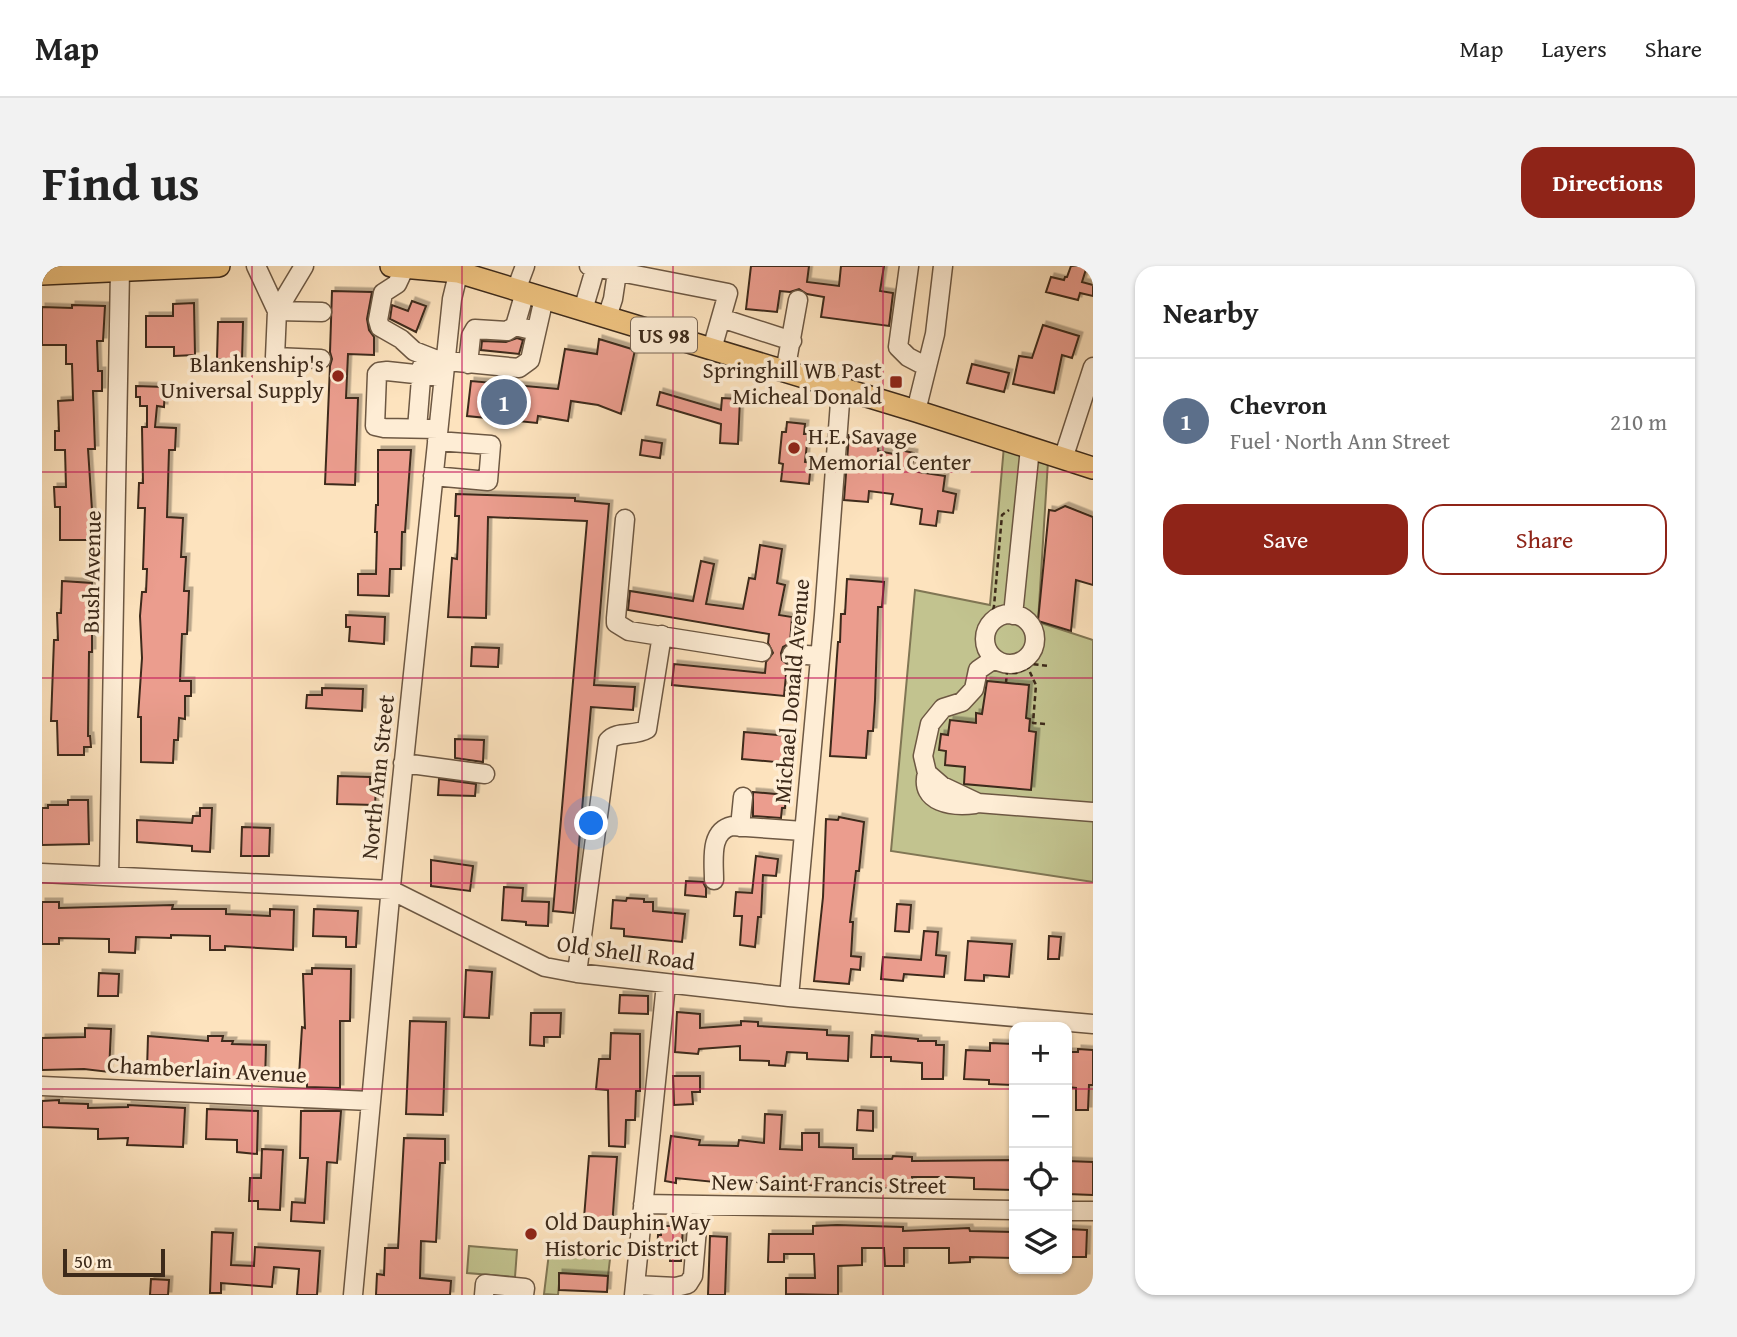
<!DOCTYPE html>
<html lang="en">
<head>
<meta charset="utf-8">
<style>
	:root { --surface:#fff; --page:#f2f2f2; --text:#222; --muted:#767676; --line:#e0e0e0; --accent:#8f2418 }
	body { margin:0; font-family:"Gentium Book Plus",serif; background:var(--page); color:var(--text) }
	.controls { position:absolute; right:21px; bottom:21px; display:grid; overflow:hidden; border-radius:14px; box-shadow:0 2px 5px #0004 }
	.controls button { width:63px; height:63px; display:grid; place-items:center; padding:0; border:0; border-bottom:2px solid var(--line); background:var(--surface); color:var(--text); font:35px sans-serif }
	.scale { position:absolute; left:21px; bottom:18px; width:102px; box-sizing:border-box; padding-left:7px; border:4px solid #3d2a1a; border-top:0; font-size:19px; line-height:24px; white-space:nowrap; color:#3d2a1a; -webkit-text-stroke:5px #feedd5; paint-order:stroke }
	.you { position:absolute; left:550px; top:558px; width:24px; height:24px; margin:-18px; border:5px solid #fff; border-radius:50%; background:#1a73e8; box-shadow:0 0 0 10px #1a73e833 }
	.badge { display:grid; place-items:center; width:46px; height:46px; border-radius:50%; background:var(--accent); color:#fff; font-size:23px; font-weight:700 }
	.pin { position:absolute; translate:-50% -50%; border:4px solid #fff; box-shadow:0 2px 7px #0006 }
	.list { margin:0; padding:0; list-style:none }
	h2 { display:flex; justify-content:space-between; align-items:center; height:91px; margin:0; padding:0 28px; font-size:30px }
	h2 small { font-size:23px; font-weight:400; color:var(--muted) }
	.list li { display:grid; grid-template-columns:46px 1fr auto; gap:21px; align-items:center; box-sizing:border-box; height:126px; padding:0 28px; border-top:2px solid var(--line) }
	.list b { display:block; font-size:26px; white-space:nowrap }
	.list p { margin:0; font-size:23px; white-space:nowrap; color:var(--muted) }
	.list em { font-size:23px; font-style:normal; color:var(--muted) }
	.actions { display:flex; gap:14px; padding:21px 28px }
	.actions a { flex:1; padding:16px 0; border:2px solid var(--accent); border-radius:21px; text-align:center; font-size:24px; color:var(--accent) }
	.actions .main { background:var(--accent); color:#fff }
	.icon { flex:none; width:38px; height:38px; fill:none; stroke:currentColor; stroke-width:2; stroke-linecap:round; stroke-linejoin:round }
	.map { position:relative; flex:none; width:1051px; height:1029px; overflow:hidden; border-radius:21px }
	header { display:flex; align-items:center; gap:42px; box-sizing:border-box; height:98px; padding:0 35px; background:var(--surface); border-bottom:2px solid var(--line) }
	header strong { font-size:33px }
	nav { display:flex; gap:38px; margin-inline-start:auto; font-size:24px }
	.intro { display:flex; align-items:center; justify-content:space-between; box-sizing:border-box; height:168px; padding:0 42px }
	h1 { margin:0; font-size:49px }
	.button { padding:18px 32px; border-radius:21px; background:var(--accent); color:#fff; font-size:24px; font-weight:700 }
	main { display:flex; gap:42px; padding:0 42px }
	aside { flex:1; background:var(--surface); border-radius:21px; box-shadow:0 2px 5px #0004 }
	.map>svg:first-child { display:block }
</style>
</head>
<body>
<header>
<strong>Map</strong>
<nav><a>Map</a><a>Layers</a><a>Share</a></nav>
</header>
<div class="intro"><h1>Find us</h1><a class="button">Directions</a></div>
<main>
<div class="map">
<svg width="1051" height="1029" viewBox="0 0 1051 1029">
	<defs>
		<filter id="shadow"><feDropShadow dx="3.5" dy="-3.5" stdDeviation="0" flood-color="#0004"/></filter>
	</defs>
	<rect width="100%" height="100%" fill="#fde3be"/>
	<filter id="stains"><feTurbulence type="fractalNoise" baseFrequency=".00286" numOctaves="4"/><feColorMatrix values="0 0 0 0 .2 0 0 0 0 .09 0 0 0 0 .02 0 0 0 .5 -.17"/></filter>
	<radialGradient id="worn" r=".72"><stop offset=".6" stop-color="#630" stop-opacity="0"/><stop offset="1" stop-color="#630" stop-opacity=".3"/></radialGradient>
	<!-- green -->
	<path fill="#c2c38f" stroke="#807654" stroke-width="2" d="M962,180L1006,195L996,356L1051,374V616L849,585L873,324L948,339Z
		M427,980L475,984L473,1011L425,1007Z
		M507,987L568,993L566,1010L518,1007L516,1029L502,1028Z"/>
	<!-- building -->
	<path fill="#eb9d8e" stroke="#3d2a1a" stroke-width="2" filter="url(#shadow)" d="M709,0H767L765,16L797,20L799,0H842L838,25L851,27L847,60L779,51L782,31L765,28L757,23L748,26L738,25L735,46L704,43Z
		M1029,0H1045L1040,16L1051,19V30L1038,27L1036,34L1004,26L1009,11L1022,14L1023,11H1025Z
		M290,25L330,26L325,53L327,64L332,71V89L306,88L304,132H316L313,219L283,218L288,100L290,93L288,86Z
		M370,35L384,40L374,66L348,53L350,39L366,45Z
		M152,37L153,89L132,90V81H104V50H131V38Z
		M30,39L63,40L61,75H55L56,105H60V125H51L53,183H46L52,274H18V241H13L12,221H24L23,184H13V165H17L16,135L31,134L30,98H24V79H0V41L30,42Z
		M176,56H201L200,94L175,93Z
		M1001,59L1037,70L1030,92L1020,89L1012,127L971,118L977,90L990,92Z
		M475,72L481,74L477,88L439,84L440,75L464,76Z
		M557,73L593,84L579,148L556,139L529,135L526,155L496,150L495,157L425,150L429,115L516,123L523,83L555,88Z
		M930,98L967,107L962,126L925,117Z
		M94,120L123,121L122,141L115,140L113,161L134,162L133,184H127L125,251L141,252L139,291H144L142,325H147L145,368H140L138,415H149V430H143V453L137,452L136,474H132L131,497L99,496V451H96L100,392L98,350L100,326H104L105,303H101L103,242H96L97,217H101L100,161H105V140H98V131H94Z
		M618,126L679,144L680,132L698,133L696,178L678,177L679,158L615,139Z
		M745,156L763,158L762,168H766L763,196L769,197L767,218L739,215L741,198L737,197L740,166H744Z
		M807,169L837,172L836,185L857,189L858,184L872,187L869,205L903,210L901,225L914,228L911,247L896,245L894,260L878,258L880,243L849,238L851,228L827,225L826,236L802,234Z
		M600,174L620,177L618,192L598,189Z
		M336,184H369L363,266H360L359,303H348L347,330L316,329V308H334L335,266H333L334,239H336Z
		M414,228L533,232V235L567,238L552,419L593,421L591,444L549,441L531,647L511,645L545,255L446,251L444,352L406,351L410,292L415,293L417,250H413Z
		M1023,240L1051,251V319L1034,314L1029,365L996,355L1007,244L1013,245Z
		M718,279L740,283L735,317L743,319L737,349L750,351L748,377L741,381L739,387L740,394L745,398L742,430L630,419L632,398L723,407L724,396L731,387L726,377L727,368L586,344L588,325L651,335L659,295L672,298L664,338L701,343L707,312L713,313Z
		M805,313L842,316L840,341H836L833,434L831,465H826L824,492L788,490L796,376H798L799,348H803Z
		M20,315L50,317V386H47L46,470H48L49,481H42V489H16L15,455H9L12,374H16L15,347H19Z
		M304,349L343,351L342,378L307,375L308,361H304Z
		M430,381L457,382L456,401L429,400Z
		M945,415L987,419L984,452L988,453L987,465L994,466L989,524L922,518L923,501L903,499L904,485L897,484L899,468L906,469L908,454L934,457V447L940,448Z
		M280,422L321,423L320,445L264,442L265,429H280Z
		M702,466L747,470L744,497L700,493Z
		M413,473L442,474L441,496L413,492Z
		M296,510L328,511V521H334L333,539L295,538Z
		M397,513L434,518L433,530L396,529Z
		M711,526L744,529L743,542H740L739,552L711,550Z
		M26,534H46L47,578L0,579V542H6V539H26Z
		M158,542H170L168,586L150,585V580L95,576V554L150,557L151,550H158Z
		M797,551L822,556L817,605H814L808,656H811L809,690L819,691L818,704L809,703L807,718L772,715L781,631L784,553L796,554Z
		M200,561L228,562L227,590H199Z
		M714,590L736,593L734,610L721,609L719,651H716L713,681L698,679L700,650H692L694,626L710,627Z
		M389,594L431,600L428,625L389,620Z
		M644,615L661,616L664,622V631L643,629Z
		M462,621L481,622L480,635L507,636L506,660L484,659V656L460,654Z
		M585,632L602,633V636H611V645L643,648L640,676L582,670V663L569,662L571,634L584,635Z
		M0,636H17V642L131,639L130,643H184V648L228,650V643L252,644L251,684L183,680V684H168V670L129,669V672L94,671L93,687L67,686V673L17,672V678H0Z
		M855,638L869,639L867,666L853,665Z
		M272,643L316,645L314,681H304V671L271,670Z
		M882,665L896,666L894,689L904,690L902,711L862,708L861,715L839,713L841,691L879,694Z
		M1007,670L1019,671L1017,693H1006Z
		M926,675L970,678L967,711L942,709V715L923,714Z
		M270,702L309,703L308,755H298V822L265,821V810H257L260,761L263,762L261,708H270Z
		M424,704L450,706L447,752L422,751Z
		M57,707L77,708L76,730H56Z
		M578,729L606,730V748L577,747Z
		M635,746L658,748V762L699,759V755L716,756V760L785,764V769L807,770L806,795L765,793V787L745,786L743,800L727,799V795L698,794V780L657,783L656,788L633,786Z
		M489,747H519L518,771H502V780L488,779Z
		M368,755L404,756L401,849L364,848Z
		M43,762L69,763L67,806L42,803L0,804V772L43,771Z
		M569,767L598,768V825H594L593,854H584L583,881L567,880L566,824L554,823L557,793H568Z
		M830,769L876,773V775H894V779H902L901,813H880V797L849,795V791H829Z
		M106,770L166,775V770H181L180,775H191L190,778L224,779L223,815L133,810V805L105,804Z
		M948,777L972,778L971,819L947,818V814L922,813L924,784L948,785Z
		M1036,783L1051,784V819H1047L1046,844H1034V822L1025,821V786H1036Z
		M631,810H658V826H650L651,838L632,839Z
		M17,834V837L46,838V842L86,841V839L143,842L141,881L85,879L86,872L56,873V863L0,861V835Z
		M165,843L216,845L215,888L195,886V874L164,873Z
		M816,844L831,845V865L815,864Z
		M259,845H299L295,897L285,896L282,957L249,955L250,936L263,937L266,892H258Z
		M723,848L740,849L738,883L760,884V867H777V881L811,882V893H850L851,890L870,891V895L972,894V924L932,923V912L907,911H870V923L731,918L682,912V917L634,912V917L623,915L629,870L658,874L657,879L696,880L697,874L722,877Z
		M362,872L403,873V897H398L394,976L379,975L378,1012L409,1015L408,1029H334L335,1008L342,1009L343,982H356Z
		M220,883L241,884L238,944L216,943V935H207L208,912H219Z
		M547,890L575,891L570,961L555,960L556,953L542,952Z
		M1025,895L1051,896V929L1025,928Z
		M795,959L861,961V965L927,962L928,965L972,966V992L928,991V996L907,997V982H862V1000H843L842,982H820V999L796,1000V1029L744,1028V1012H773L772,988H742V996H726L727,968H771V960Z
		M619,960H641L639,995H628V991L615,990L616,969H619Z
		M1026,963L1045,964L1044,991H1025Z
		M170,966L191,967L189,999L212,1000L213,981L278,985L275,1029H255L257,1003L232,1001L230,1021L179,1017V1027H168Z
		M668,970L685,971L683,1029H666Z
		M517,1007L566,1010L565,1026L517,1024Z
		M109,1013L127,1014L126,1029H108Z"/>
	<g fill="none" stroke-linecap="round" stroke-linejoin="round">
		<!-- minor casing -->
		<g stroke="#6d5843" stroke-width="21">
			<path id="minor" d="M214,0L235,45L262,0
				M547,0L686,27L670,83
				M867,0L856,81L866,91L885,101
				M363,1L355,18L341,27L336,54L338,61L359,73L372,85L395,94L477,102L488,94L502,32
				M474,24L483,0
				M541,44L554,0
				M565,51L571,33L576,0
				M679,52L750,75
				M473,60L483,26
				M279,93L233,91L235,45L280,46
				M426,98L429,70L433,63L465,65L473,60L494,65
				M743,106L756,34
				M874,145L893,68L901,0
				M375,163L380,100
				M396,163L342,162L333,160L335,108L337,106L345,105L401,111
				M1021,193L1051,101
				M391,210L446,215L449,179L395,175
				M583,253L574,352V357L587,365L720,386
				M943 373a25 25 0 1 1 50 0a25 25 0 1 1-50 0Z
				M971,349L988,182
				M750,388L778,390
				M952,393L936,404L932,423L920,436L901,442L888,458L881,490L885,507L900,520L936,537L1051,546
				M361,497L443,508
				M885,507C877,537 911,541 933,538
				M698,561L701,531
				M0,607L349,624L503,701L535,707L747,731L1051,758
				M67,610L78,4
				M672,614C672,595 667,565 690,560L761,565
				M535,707L566,475C575,464 592,471 605,463L620,369
				M747,731L782,349L799,123
				M0,820L328,835
				M601,938L972,944
				M1025,945H1051
				M593,1019L634,1021L646,1018L651,1010L657,939
				M311,1029L350,610L410,33L418,0
				M442,1029L443,1018L483,1022L482,1029
				M592,1029L624,718"/>
		</g>
		<!-- major casing -->
		<g stroke="#3d2a1a" stroke-width="24">
			<path id="major" d="M349,0L416,6L874,145L1051,202
				M0,8L177,0"/>
		</g>
		<!-- path -->
		<path stroke="#3d2a1a" stroke-width="2.5" stroke-dasharray="5 3.5" stroke-linecap="butt" d="M940,384C937,365 948,357 952,340L960,249L967,244
			M962,405L974,407L986,402
			M964,417L965,405
			M1003,458L991,457L994,419L986,402L989,398L1008,400"/>
		<!-- minor -->
		<use href="#minor" stroke="#feedd5" stroke-width="18"/>
		<!-- major -->
		<use href="#major" stroke="#eec27f" stroke-width="21"/>
	</g>
	<!-- grid -->
	<path fill="none" stroke="#c2185b" stroke-width="2" stroke-opacity="0.55" d="M210,0V1029M420,0V1029M631,0V1029M841,0V1029M0,206H1051M0,412H1051M0,617H1051M0,823H972M1025,823H1051"/>
	<!-- markers -->
	<g fill="#8f2418" stroke="#feedd5" stroke-width="2.5">
		<circle cx="296" cy="110" r="7"/>
		<rect x="847" y="109" width="14" height="14" rx="3.5"/>
		<circle cx="752" cy="182" r="7"/>
		<circle cx="489" cy="968" r="7"/>
	</g>
	<g text-anchor="middle" dominant-baseline="central" stroke-width="7" stroke-linejoin="round" paint-order="stroke">
		<!-- shield labels -->
		<rect fill="#feedd5" stroke="#776452" stroke-width="2" x="589" y="51.5" width="66" height="35" rx="5"/>
		<g font-size="21" font-weight="bold" fill="#3d2a1a">
			<text x="622" y="69">US 98</text>
		</g>
		<!-- poi labels -->
		<g font-size="23" fill="#3d2a1a" stroke="#feedd5" text-anchor="end">
			<text x="282" y="97">Blankenship's<tspan x="282" dy="26">Universal Supply</tspan></text>
			<text x="840" y="103">Springhill WB Past<tspan x="840" dy="26">Micheal Donald</tspan></text>
			<text x="766" y="169" text-anchor="start">H.E. Savage<tspan x="766" dy="26">Memorial Center</tspan></text>
			<text x="503" y="955" text-anchor="start">Old Dauphin Way<tspan x="503" dy="26">Historic District</tspan></text>
		</g>
		<!-- street labels -->
		<g font-size="23" fill="#3d2a1a" stroke="#feedd5">
			<text transform="translate(49 306) rotate(-89)">Bush Avenue</text>
			<text transform="translate(749 425) rotate(-85)">Michael Donald Avenue</text>
			<text transform="translate(335 511) rotate(-84)">North Ann Street</text>
			<text transform="translate(584 686) rotate(8)">Old Shell Road</text>
			<text transform="translate(165 803) rotate(3)">Chamberlain Avenue</text>
			<text transform="translate(787 917) rotate(1)">New Saint Francis Street</text>
		</g>
	</g>
	<rect width="100%" height="100%" filter="url(#stains)"/>
	<rect width="100%" height="100%" fill="url(#worn)"/>
</svg>
<div class="controls">
<button>+</button>
<button>−</button>
<button><svg class="icon" aria-label="locate" viewBox="0 0 24 24"><circle cx="12" cy="12" r="6"/><path d="M12 2v4M12 18v4M2 12h4M18 12h4"/></svg></button>
<button><svg class="icon" aria-label="layers" viewBox="0 0 24 24"><path d="M12 4l9 5-9 5-9-5zM3 14l9 5 9-5"/></svg></button>
</div>
<div class="scale">50 m</div>
<div class="you"></div>
<div class="pin badge" style="left:462px;top:136px;background:#5c6f8a">1</div>
</div>
<aside>
<h2>Nearby<small></small></h2>
<ul class="list">
<li><span class="badge" style="background:#5c6f8a">1</span><div><b>Chevron</b><p>Fuel · North Ann Street</p></div><em>210 m</em></li>
</ul>
<div class="actions"><a class="main">Save</a><a>Share</a></div>
</aside>
</main>
</body>
</html>
